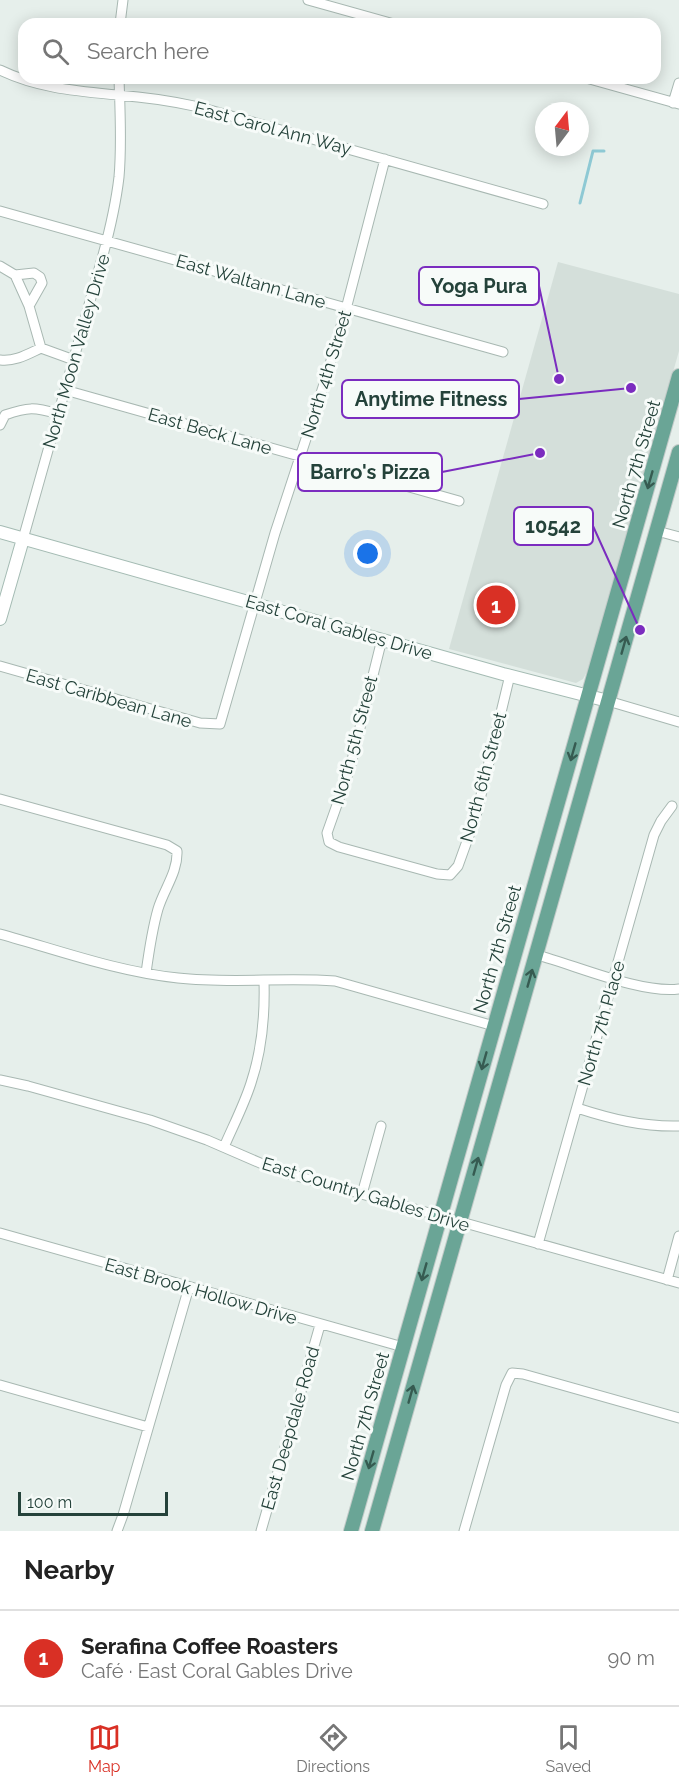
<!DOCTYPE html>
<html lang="en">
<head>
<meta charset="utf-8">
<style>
	:root { --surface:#fff; --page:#f2f2f2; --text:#222; --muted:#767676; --line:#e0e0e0; --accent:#d93025 }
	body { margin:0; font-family:Raleway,sans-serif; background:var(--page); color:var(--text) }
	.compass { position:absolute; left:535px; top:102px; width:54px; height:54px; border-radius:50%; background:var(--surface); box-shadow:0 3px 15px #0003; rotate:16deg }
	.scale { position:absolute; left:18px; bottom:15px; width:150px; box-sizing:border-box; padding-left:6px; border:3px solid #24423a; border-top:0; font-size:16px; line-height:21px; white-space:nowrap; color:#24423a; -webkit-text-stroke:4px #f7fbf9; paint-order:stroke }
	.you { position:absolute; left:368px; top:554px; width:21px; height:21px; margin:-15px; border:4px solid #fff; border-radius:50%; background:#1a73e8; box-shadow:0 0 0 9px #1a73e833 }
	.badge { display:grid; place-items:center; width:39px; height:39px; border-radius:50%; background:var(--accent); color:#fff; font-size:20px; font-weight:700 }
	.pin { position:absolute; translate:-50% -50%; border:3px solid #fff; box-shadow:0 2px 6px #0006 }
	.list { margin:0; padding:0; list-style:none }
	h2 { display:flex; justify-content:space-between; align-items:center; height:78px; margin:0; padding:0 24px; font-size:26px }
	h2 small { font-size:20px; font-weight:400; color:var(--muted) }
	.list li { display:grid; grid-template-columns:39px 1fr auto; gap:18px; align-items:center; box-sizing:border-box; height:96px; padding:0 24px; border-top:2px solid var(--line) }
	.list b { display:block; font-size:22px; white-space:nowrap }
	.list p { margin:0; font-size:20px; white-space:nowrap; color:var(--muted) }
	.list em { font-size:20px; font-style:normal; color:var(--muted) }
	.icon { flex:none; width:33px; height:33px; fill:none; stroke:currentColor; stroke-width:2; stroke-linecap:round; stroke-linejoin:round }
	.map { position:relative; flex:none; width:679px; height:1531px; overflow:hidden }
	.search { position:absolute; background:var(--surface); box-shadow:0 3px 15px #0003; left:18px; right:18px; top:18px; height:66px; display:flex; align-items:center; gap:15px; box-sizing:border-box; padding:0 21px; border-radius:18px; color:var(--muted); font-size:22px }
	.sheet { height:174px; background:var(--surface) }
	nav { display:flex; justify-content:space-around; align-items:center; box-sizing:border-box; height:84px; border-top:2px solid var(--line); background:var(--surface); font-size:16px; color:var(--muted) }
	nav a { display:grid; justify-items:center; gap:3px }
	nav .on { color:var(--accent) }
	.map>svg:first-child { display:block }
</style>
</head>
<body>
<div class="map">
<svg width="679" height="1531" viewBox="0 0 679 1531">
	<rect width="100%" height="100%" fill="#e6efeb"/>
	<!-- built -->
	<path fill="#d4dfda" d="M558,262L679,294V351L589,668L583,679L576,683L449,649Z"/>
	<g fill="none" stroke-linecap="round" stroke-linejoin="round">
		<!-- stream -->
		<path stroke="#8ec9d4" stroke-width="3" d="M580,203L593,151H604"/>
		<!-- street casing -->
		<g stroke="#a8b8b2" stroke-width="11">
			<path id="street" d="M308,0L394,24
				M120,24L123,0
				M0,70C37,88 76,91 117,95C144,97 172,101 199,107L543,204
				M586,78L679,104
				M673,103L679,83
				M0,211L503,352
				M0,266L15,275L29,306L41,348
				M15,275L34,273L40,277L42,283L29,306
				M0,360C15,362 28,354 41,348L74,360
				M65,390L459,501
				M0,425L5,415C28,407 34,407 58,414
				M657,531L679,537
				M23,539L103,255C110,229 116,203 119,177C122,144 120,111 119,78
				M382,639L350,768L327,833L329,842L339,847L437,874L450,875L458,866L476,816L510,675
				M0,666L200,723L220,724L275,533L325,381L346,309L385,159
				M608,701L679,722
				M0,799L167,845L177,851C178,872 164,889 158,909C152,930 149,951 146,973
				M0,934C58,950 118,972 178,978C231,984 283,977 335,981L494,1026
				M537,955C575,965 641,994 679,989
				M0,1080L28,1086L150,1120L207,1140L267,1166L290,1174L679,1283
				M577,1108C611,1119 643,1127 679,1126
				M224,1147C233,1126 244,1105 251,1083C262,1050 265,1015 264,981
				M362,1194L381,1126
				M0,1233L403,1347
				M538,1244L654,835L661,821L672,806
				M667,1280L679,1236
				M0,1385L148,1427
				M117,1531L123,1515L189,1287
				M261,1531L320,1325
				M464,1531L506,1385L512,1373L523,1374L679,1418"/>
		</g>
		<!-- secondary casing -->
		<g stroke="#a4bbb3" stroke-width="14">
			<path id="secondary" d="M0,532L503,674L608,701
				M0,619L23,539"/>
		</g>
		<!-- primary casing -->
		<g stroke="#c2cac8" stroke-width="16">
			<path id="primary" d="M351,1531L679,376
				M372,1531L679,452"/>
		</g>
		<!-- street -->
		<use href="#street" stroke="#fff" stroke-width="9"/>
		<!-- secondary -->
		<use href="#secondary" stroke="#fff" stroke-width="12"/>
		<!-- primary -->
		<use href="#primary" stroke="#6aa596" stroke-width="14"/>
	</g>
	<!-- one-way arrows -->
	<defs><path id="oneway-shaft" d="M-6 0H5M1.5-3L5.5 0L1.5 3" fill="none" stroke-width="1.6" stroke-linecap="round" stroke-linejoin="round" transform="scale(1.5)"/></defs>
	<g stroke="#365b51">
		<use href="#oneway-shaft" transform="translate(650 480) rotate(106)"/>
		<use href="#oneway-shaft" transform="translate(624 645) rotate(-74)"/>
		<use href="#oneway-shaft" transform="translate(573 752) rotate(106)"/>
		<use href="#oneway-shaft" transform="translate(530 978) rotate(-74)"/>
		<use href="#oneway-shaft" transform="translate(484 1061) rotate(106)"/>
		<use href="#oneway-shaft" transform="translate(476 1166) rotate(-74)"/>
		<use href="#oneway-shaft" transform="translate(424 1272) rotate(106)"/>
		<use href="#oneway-shaft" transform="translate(411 1394) rotate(-74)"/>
		<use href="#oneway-shaft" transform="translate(371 1460) rotate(106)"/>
	</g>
	<g text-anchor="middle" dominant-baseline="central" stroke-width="6" stroke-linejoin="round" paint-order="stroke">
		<!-- street labels -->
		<g font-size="18" fill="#24423a" stroke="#f7fbf9">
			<text transform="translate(273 128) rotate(15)">East Carol Ann Way</text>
			<text transform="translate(251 281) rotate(16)">East Waltann Lane</text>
			<text transform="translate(76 351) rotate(-74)">North Moon Valley Drive</text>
			<text transform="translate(326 374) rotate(-73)">North 4th Street</text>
			<text transform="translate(210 431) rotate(16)">East Beck Lane</text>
			<text transform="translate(636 464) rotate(-74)">North 7th Street</text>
			<text transform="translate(339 627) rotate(16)">East Coral Gables Drive</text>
			<text transform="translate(109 698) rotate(16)">East Caribbean Lane</text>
			<text transform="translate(354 740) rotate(-75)">North 5th Street</text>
			<text transform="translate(483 777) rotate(-75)">North 6th Street</text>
			<text transform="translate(497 949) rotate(-74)">North 7th Street</text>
			<text transform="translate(601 1023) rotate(-74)">North 7th Place</text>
			<text transform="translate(366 1194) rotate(17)">East Country Gables Drive</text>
			<text transform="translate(201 1291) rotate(16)">East Brook Hollow Drive</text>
			<text transform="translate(365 1416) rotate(-74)">North 7th Street</text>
			<text transform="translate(290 1428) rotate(-74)">East Deepdale Road</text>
		</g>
	</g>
	<!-- callouts -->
	<path fill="none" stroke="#7b2cbf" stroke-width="2" d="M559 379L539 286M631 388L519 399M540 453L442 472M640 630L593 526"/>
	<g fill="#7b2cbf" stroke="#f7fbf9" stroke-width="2">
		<circle cx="559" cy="379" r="6"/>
		<circle cx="631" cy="388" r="6"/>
		<circle cx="540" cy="453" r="6"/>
		<circle cx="640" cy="630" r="6"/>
	</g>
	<g fill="#f7fbf9" stroke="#7b2cbf" stroke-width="2">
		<rect x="419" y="267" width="120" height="38" rx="6"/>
		<rect x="342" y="380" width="177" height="38" rx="6"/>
		<rect x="298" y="453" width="144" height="38" rx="6"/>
		<rect x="514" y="507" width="79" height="38" rx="6"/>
	</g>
	<g font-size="20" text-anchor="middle" font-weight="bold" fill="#24423a">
		<text x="479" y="293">Yoga Pura</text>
		<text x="431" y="406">Anytime Fitness</text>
		<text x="370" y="479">Barro's Pizza</text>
		<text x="553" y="533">10542</text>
	</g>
</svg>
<svg class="compass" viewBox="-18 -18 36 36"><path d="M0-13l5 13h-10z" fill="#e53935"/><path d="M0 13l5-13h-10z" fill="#767676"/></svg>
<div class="scale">100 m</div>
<div class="you"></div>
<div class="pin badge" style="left:496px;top:605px">1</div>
<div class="search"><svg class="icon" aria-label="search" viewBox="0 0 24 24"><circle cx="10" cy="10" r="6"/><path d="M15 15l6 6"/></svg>Search here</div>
</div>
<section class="sheet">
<h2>Nearby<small></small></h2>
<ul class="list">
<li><span class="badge">1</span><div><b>Serafina Coffee Roasters</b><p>Café · East Coral Gables Drive</p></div><em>90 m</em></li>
</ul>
</section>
<nav>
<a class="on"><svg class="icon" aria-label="map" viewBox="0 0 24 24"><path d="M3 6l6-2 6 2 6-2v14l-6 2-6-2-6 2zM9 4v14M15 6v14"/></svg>Map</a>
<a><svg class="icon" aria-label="directions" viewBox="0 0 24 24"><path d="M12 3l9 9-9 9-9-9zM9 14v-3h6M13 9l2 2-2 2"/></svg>Directions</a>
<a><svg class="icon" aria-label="saved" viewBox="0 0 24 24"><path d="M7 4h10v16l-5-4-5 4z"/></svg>Saved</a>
</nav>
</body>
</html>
